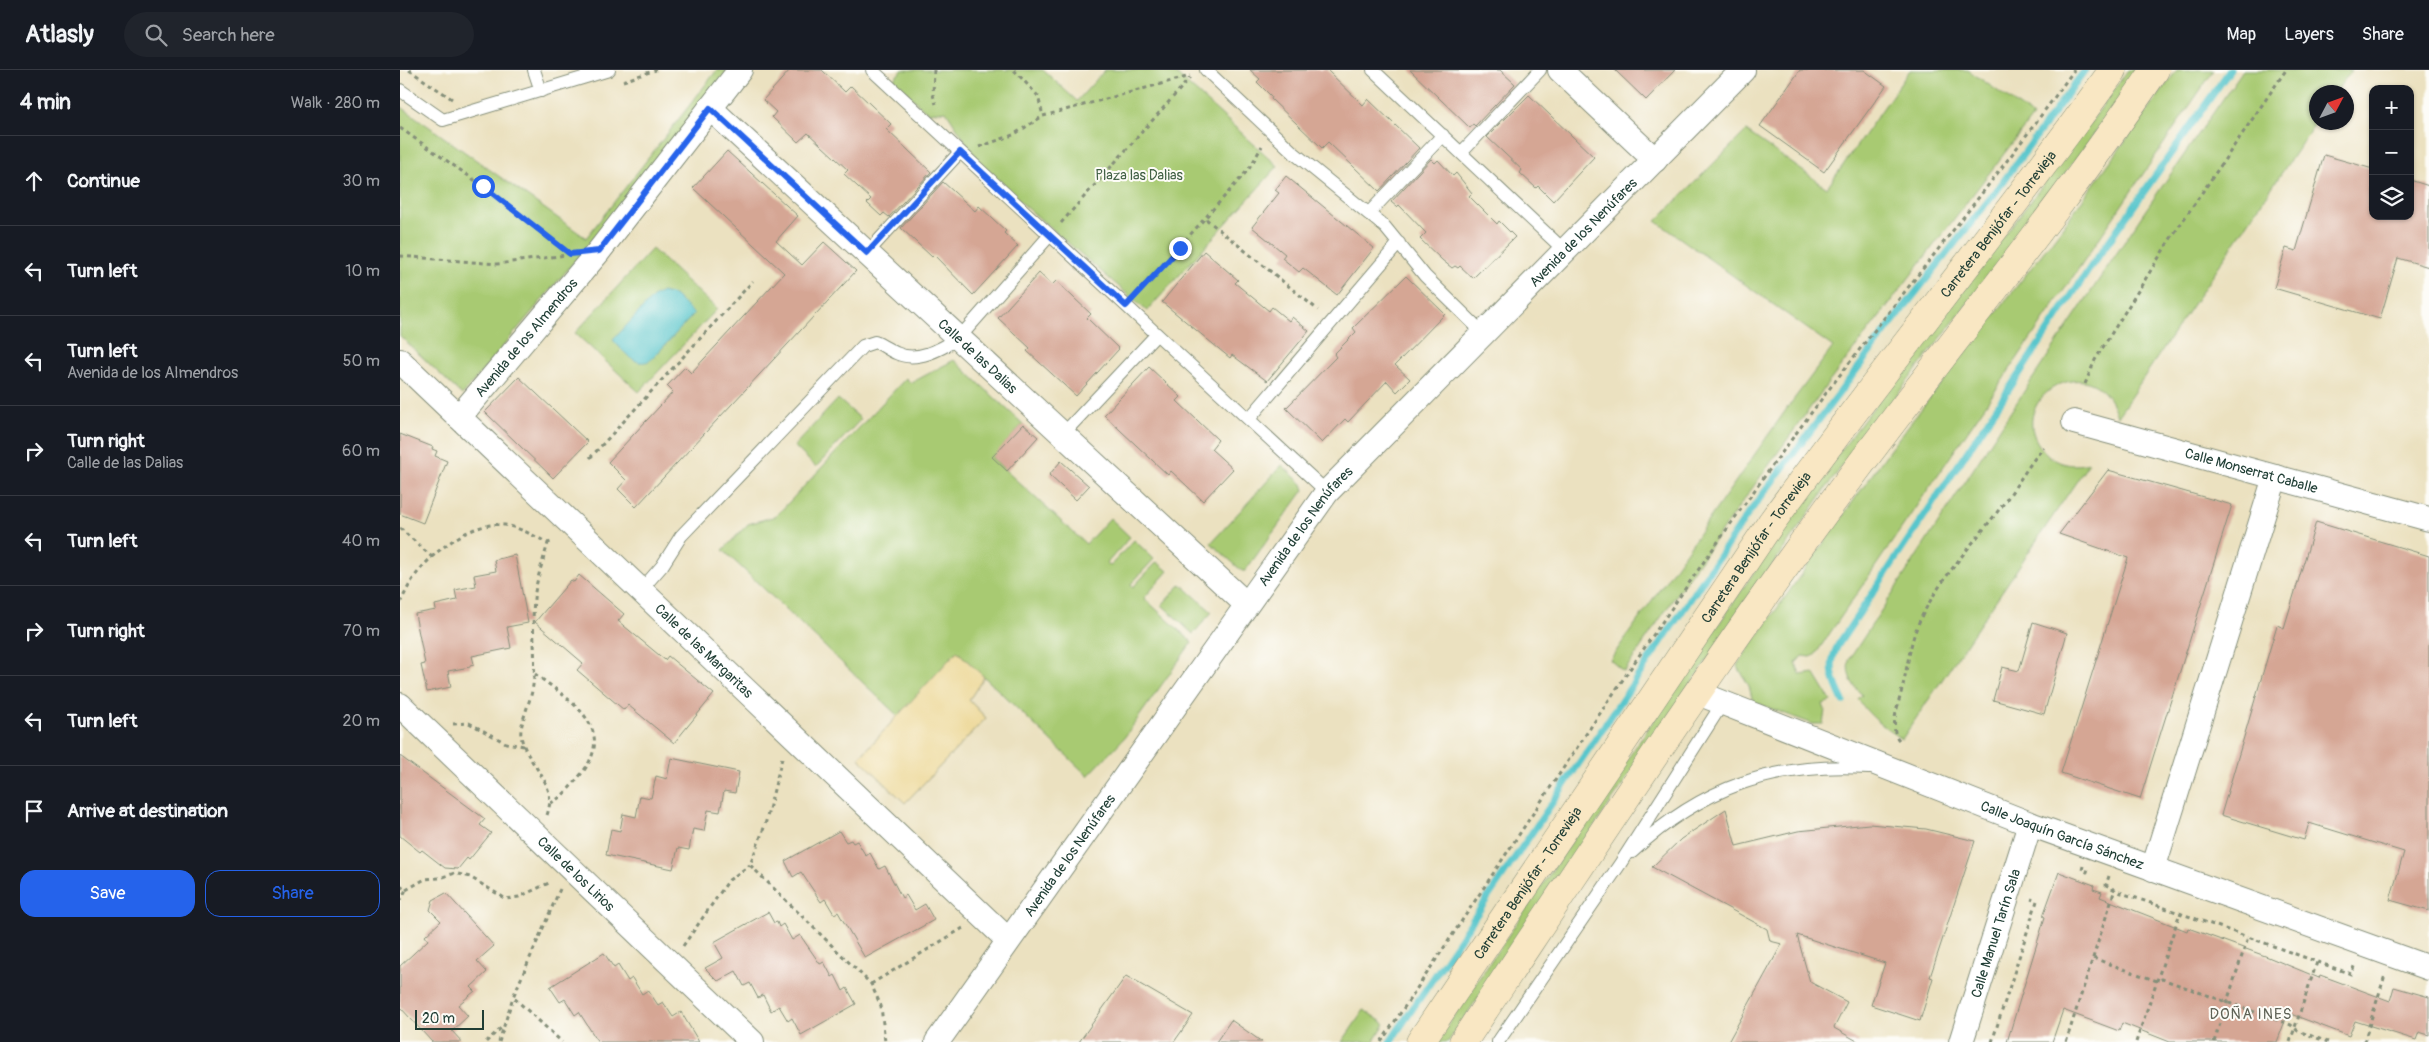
<!DOCTYPE html>
<html lang="en">
<head>
<meta charset="utf-8">
<style>
	:root { --surface:#171b24; --page:#20242c; --text:#f1f3f6; --muted:#9ea1a6; --line:#363941; --accent:#2563eb }
	body { margin:0; font-family:Pangolin,sans-serif; background:var(--page); color:var(--text) }
	.controls { position:absolute; right:15px; top:15px; display:grid; overflow:hidden; border-radius:10px; box-shadow:0 1px 4px #0004 }
	.controls button { width:45px; height:45px; display:grid; place-items:center; padding:0; border:0; border-bottom:1px solid var(--line); background:var(--surface); color:var(--text); font:25px sans-serif }
	.compass { position:absolute; left:1909px; top:15px; width:45px; height:45px; border-radius:50%; background:var(--surface); box-shadow:0 1px 4px #0004; rotate:49deg }
	.scale { position:absolute; left:15px; bottom:12px; width:69px; box-sizing:border-box; padding-left:5px; border:2px solid #1f3d34; border-top:0; font-size:14px; line-height:18px; white-space:nowrap; color:#1f3d34; -webkit-text-stroke:4px #fdfcf7; paint-order:stroke }
	.stop { position:absolute; width:15px; height:15px; margin:-11px; border:4px solid #2563eb; border-radius:50%; background:#fff }
	.stop.end { background:#2563eb; border-color:#fff; box-shadow:0 1px 5px #0008 }
	.list { margin:0; padding:0; list-style:none }
	h2 { display:flex; justify-content:space-between; align-items:center; height:65px; margin:0; padding:0 20px; font-size:21px }
	h2 small { font-size:16px; font-weight:400; color:var(--muted) }
	.list li { display:grid; grid-template-columns:32px 1fr auto; gap:15px; align-items:center; box-sizing:border-box; height:90px; padding:0 20px; border-top:1px solid var(--line) }
	.list b { display:block; font-size:19px; white-space:nowrap }
	.list p { margin:0; font-size:16px; white-space:nowrap; color:var(--muted) }
	.list em { font-size:16px; font-style:normal; color:var(--muted) }
	.actions { display:flex; gap:10px; padding:15px 20px }
	.actions a { flex:1; padding:11px 0; border:1px solid var(--accent); border-radius:15px; text-align:center; font-size:18px; color:var(--accent) }
	.actions .main { background:var(--accent); color:#fff }
	.icon { flex:none; width:28px; height:28px; fill:none; stroke:currentColor; stroke-width:2; stroke-linecap:round; stroke-linejoin:round }
	.map { position:relative; flex:none; width:2029px; height:972px; overflow:hidden }
	header { display:flex; align-items:center; gap:30px; box-sizing:border-box; height:70px; padding:0 25px; background:var(--surface); border-bottom:1px solid var(--line) }
	header strong { font-size:24px }
	nav { display:flex; gap:28px; margin-inline-start:auto; font-size:18px }
	.search { width:350px; height:45px; background:var(--page); display:flex; align-items:center; gap:12px; box-sizing:border-box; padding:0 18px; border-radius:28px; color:var(--muted); font-size:19px }
	main { display:flex }
	aside { flex:1; background:var(--surface) }
	.map>svg:first-child { display:block }
</style>
</head>
<body>
<header>
<strong>Atlasly</strong>
<div class="search"><svg class="icon" aria-label="search" viewBox="0 0 24 24"><circle cx="10" cy="10" r="6"/><path d="M15 15l6 6"/></svg>Search here</div>
<nav><a>Map</a><a>Layers</a><a>Share</a></nav>
</header>
<main>
<aside>
<h2>4 min<small>Walk · 280 m</small></h2>
<ul class="list">
<li><svg class="icon" aria-label="ahead" viewBox="0 0 24 24"><path d="M12 20V5M6 11l6-6 6 6"/></svg><div><b>Continue</b></div><em>30 m</em></li>
<li><svg class="icon" aria-label="left" viewBox="0 0 24 24"><path d="M17 20v-9H6M10 6l-5 5 5 5"/></svg><div><b>Turn left</b></div><em>10 m</em></li>
<li><svg class="icon" aria-label="left" viewBox="0 0 24 24"><path d="M17 20v-9H6M10 6l-5 5 5 5"/></svg><div><b>Turn left</b><p>Avenida de los Almendros</p></div><em>50 m</em></li>
<li><svg class="icon" aria-label="right" viewBox="0 0 24 24"><path d="M7 20v-9h11M14 6l5 5-5 5"/></svg><div><b>Turn right</b><p>Calle de las Dalias</p></div><em>60 m</em></li>
<li><svg class="icon" aria-label="left" viewBox="0 0 24 24"><path d="M17 20v-9H6M10 6l-5 5 5 5"/></svg><div><b>Turn left</b></div><em>40 m</em></li>
<li><svg class="icon" aria-label="right" viewBox="0 0 24 24"><path d="M7 20v-9h11M14 6l5 5-5 5"/></svg><div><b>Turn right</b></div><em>70 m</em></li>
<li><svg class="icon" aria-label="left" viewBox="0 0 24 24"><path d="M17 20v-9H6M10 6l-5 5 5 5"/></svg><div><b>Turn left</b></div><em>20 m</em></li>
<li><svg class="icon" aria-label="arrive" viewBox="0 0 24 24"><path d="M6 21V4h12l-3 4 3 4H6"/></svg><div><b>Arrive at destination</b></div></li>
</ul>
<div class="actions"><a class="main">Save</a><a>Share</a></div>
</aside>
<div class="map">
<svg width="2029" height="972" viewBox="0 0 2029 972">
	<rect width="100%" height="100%" fill="#fdfcf7"/>
	<filter id="ink" filterUnits="userSpaceOnUse"><feTurbulence type="fractalNoise" baseFrequency=".02" numOctaves="2"/><feDisplacementMap in="SourceGraphic" scale="10" xChannelSelector="R" yChannelSelector="G"/><feConvolveMatrix kernelMatrix="1 2 1 2 8 2 1 2 1" color-interpolation-filters="sRGB"/></filter>
	<filter id="wash" filterUnits="userSpaceOnUse"><feTurbulence type="fractalNoise" baseFrequency=".0096" numOctaves="4" result="noise"/><feDisplacementMap in="SourceGraphic" scale="20" xChannelSelector="R" yChannelSelector="G"/><feGaussianBlur stdDeviation="1.12" result="paint"/><feColorMatrix in="noise" values="0 0 0 0 0 0 0 0 0 0 0 0 0 0 0 0 0 1.4 0 .05"/><feComposite in="paint" operator="in"/></filter>
	<g filter="url(#wash)">
		<rect width="100%" height="100%" fill="#ebe1c0"/>
		<!-- green -->
		<path fill="#a8ca72" stroke="#648453" d="M317,0H328L186,181L184,180L62,325L0,266V36L186,168Z
			M502,0H643L677,31L705,0H772L878,96L747,241L594,109L579,92L546,41L528,43L493,10Z
			M1510,0H1568L1633,46L1423,320L1289,506L1224,602L1210,590L1388,337L1433,277L1256,151L1346,61L1427,118Z
			M1728,0H1741L1614,173L1437,403L1350,527L1048,972H1036L1377,468L1432,392L1696,45Z
			M1777,0H1814L1415,585L1411,587L1402,586L1396,593L1400,605L1414,603L1431,631L1423,634L1425,640L1423,654H1413L1353,632L1349,616L1337,595L1491,378L1656,166Z
			M1843,0H1951L1936,22H1916V52L1717,347C1696,269 1595,333 1646,383C1658,395 1673,397 1689,393L1502,669C1485,657 1470,648 1458,629L1462,625C1452,614 1446,605 1449,590L1619,329L1745,141Z
			M252,179L317,239L239,322L175,263Z
			M554,290L623,354L592,388L686,474L710,448L730,467L707,493L710,496L734,470L754,489L731,514L733,517L757,492L768,501L744,528L792,572L724,668L688,706L557,581L498,646L323,480L348,454L376,446L506,308L511,313Z
			M438,329L461,349L416,397L394,376Z
			M882,395L902,414L904,420L845,501H842L811,473Z
			M781,514L812,542L793,564L762,535Z
			M964,940L985,954L973,972H942Z"/>
		<!-- sand -->
		<path fill="#eeda9e" stroke="#868c69" d="M557,581L584,607L569,630L586,648L505,733L459,688Z"/>
		<!-- water -->
		<path fill="#58c6cc" stroke="#3c8280" d="M262,222L274,225L294,244L252,289C237,300 223,281 213,270L254,226Z"/>
		<g fill="none" stroke-linecap="round" stroke-linejoin="round">
			<!-- stream -->
			<path stroke="#58c6cc" stroke-width="7" d="M1443,631C1433,610 1427,596 1438,575L1690,198L1830,0
				M990,972L1348,444L1498,245L1597,120L1685,0"/>
		</g>
		<g id="blocks">
			<!-- building -->
			<path fill="#d5a694" d="M390,0H422L445,22L451,16L491,54L486,59L531,102L489,147L484,143L481,146L467,133L471,129L444,104L448,100L408,63L398,72L372,47L376,42L363,30Z
				M850,0H927L963,35L968,29L1019,78L979,121L928,72L922,78L871,29L872,27L857,12L860,9Z
				M1010,0H1100L1115,14L1075,56L1073,54L1070,58Z
				M1215,0H1275L1246,30Z
				M1400,0H1464L1486,16L1424,102L1360,56Z
				M1129,25L1194,87L1153,131L1138,116L1136,118L1120,103L1122,100L1087,67Z
				M327,81L398,146L376,171L402,195L424,172L456,201L236,437L218,419L226,410L208,392L273,322L267,316L285,297L291,303L384,203L293,118Z
				M1924,85L1973,99V146H2010V110L2029,116V197L1998,188L1980,249L1874,218L1886,178L1896,181Z
				M1031,89L1035,93L1038,90L1053,106L1056,103L1072,123L1069,126L1097,154L1099,151L1115,167L1073,208L1060,196L1058,198L1055,196L1052,198L1042,190L1020,169L1026,163L999,135L997,137L991,132Z
				M886,106L974,178L937,225L903,198L899,202L882,188L885,184L852,157L879,123L875,120Z
				M543,112L575,141L579,136L606,161L604,163L618,176L573,225L534,185L532,187L501,158Z
				M804,181L838,210L835,213L869,241L872,237L889,251L892,247L909,261L867,311L832,285L830,288L762,232Z
				M639,203L652,215L656,211L691,244L687,248L719,279L676,326L627,281L630,278L598,248Z
				M1006,206L1045,244L995,295L1010,309L997,322L987,311L948,352L945,349L922,373L886,338L936,287L934,284L956,262L953,258Z
				M749,297L781,327L777,331L818,370L811,379L833,399L803,431L771,401L768,405L704,345Z
				M119,307L188,372L153,408L85,342Z
				M623,354L638,367L607,401L592,387Z
				M0,364L33,377L32,379L37,381L35,386L47,391L23,453L0,444Z
				M661,391L689,416L676,430L649,405Z
				M1708,400L1832,435L1740,729L1661,703L1728,488L1659,464Z
				M1916,452L2029,486V841L1990,830L2004,782L1909,753L1904,770L1821,745L1877,555L1884,558Z
				M115,485L128,553L107,557L111,578L72,586L74,594L70,595V597L48,601L51,617L27,622L21,595L25,594L15,544L36,540L35,535L57,530L55,520L76,516L74,505L96,501L94,490Z
				M179,505L224,544L218,551L265,590L268,586L314,624L274,673L228,635L224,640L177,600L183,593L135,552L171,510L174,512Z
				M1633,552L1667,563L1644,644L1593,630L1602,597L1619,601Z
				M0,686L85,749L80,755L91,763L69,790L67,788L58,799L45,798L22,780L20,782L0,766Z
				M271,688L339,702L335,723L324,721L320,742L308,740L304,761L293,759L289,780L278,778L273,799L206,785L211,759L220,761L223,744L236,747L240,726L251,728L256,706L267,709Z
				M1326,739L1336,776L1398,761L1469,754L1526,759L1575,771L1530,907L1533,908L1520,951L1471,935L1485,893L1397,865L1410,912L1447,932L1434,958L1459,972H1328L1382,874L1370,871L1367,859L1252,797L1281,769Z
				M439,761L446,772L451,770L453,773L457,771L466,786L470,783L479,799L485,796L502,828L506,825L515,840L525,834L534,850L465,888L438,842L434,844L425,829L421,832L401,802L393,807L385,791Z
				M1659,802L1694,815L1693,819L1702,822L1700,827L1787,861L1788,858L1868,887L1919,908L1920,905L1990,931L1994,917L2029,927V965L2019,962L2016,970L1955,951L1949,966L1888,943L1877,972H1770L1722,953L1719,961L1663,940L1652,972H1607L1645,847L1643,846Z
				M46,823L94,876L77,891L87,902L71,917L75,921L58,935L68,946L52,961L62,972H32L0,937V896L28,870L25,866L41,851L30,840L33,830Z
				M368,842L374,853L377,852L379,857L383,854L392,870L400,865L420,894L424,892L432,907L435,905L443,921L447,918L456,934L401,965L392,948L388,951L379,936L371,941L363,925L358,928L350,913L344,916L336,901L318,911L305,898L323,888L314,872Z
				M204,883L214,898L218,895L228,911L232,908L242,924L248,920L258,935L263,932L273,947L281,942L299,972H198L179,942L175,945L165,929L160,932L150,917Z
				M726,906L793,945L774,972H679Z
				M831,950L862,972H816Z"/>
		</g>
	</g>
	<g filter="url(#ink)">
		<use href="#blocks" fill-opacity="0" stroke="#858f7a" stroke-width="1"/>
		<g fill="none" stroke-linecap="round" stroke-linejoin="round">
			<!-- service casing -->
			<g stroke="#858f7a" stroke-width="14">
				<path id="service" d="M134,0L141,21
					M472,0L927,422
					M806,0L894,83L985,157L1025,206L1083,263
					M973,0L1165,181
					M0,20L43,50L209,0
					M1061,83L1140,0
					M970,142L1043,65
					M467,183L560,82
					M849,349L999,173
					M663,364L757,264
					M241,520L262,496L281,466L463,276L475,272C483,275 489,280 496,283C517,293 541,279 559,268L650,165
					M1232,782C1302,717 1374,692 1469,698
					M1098,972L1220,794L1322,634"/>
			</g>
			<!-- minor casing -->
			<g stroke="#858f7a" stroke-width="26">
				<g id="minor">
					<path d="M1160,0L1255,90"/>
					<path id="s1" d="M310,38L846,534"/>
					<path id="s2" d="M0,291L608,870"/>
					<path id="s3" d="M59,347L199,181L340,0"/>
					<path id="s4" d="M1674,352L2029,449"/>
					<path id="s5" d="M1298,623L1630,754L2029,898"/>
					<path id="s6" d="M0,635L352,972"/>
					<path d="M1753,799L1875,407"/>
					<path id="s7" d="M537,972L927,422L1343,0"/>
					<path id="s8" d="M1561,972L1630,754"/>
				</g>
			</g>
			<!-- secondary casing -->
			<g stroke="#858f7a" stroke-width="29">
				<g id="secondary">
					<path id="s9" d="M1020,972L1371,453C1482,300 1603,154 1713,0"/>
					<path d="M1063,972C1182,794 1299,614 1425,442C1534,293 1652,152 1755,0"/>
				</g>
			</g>
			<!-- path -->
			<path stroke="#858f7a" stroke-width="3" stroke-dasharray="4 4" stroke-linecap="butt" d="M9,0L52,29
				M534,0L533,25L536,34
				M614,0L638,26L643,46L790,6
				M223,11L256,0
				M0,58L83,116L168,183
				M579,77L613,65L643,46
				M806,149L918,240
				M661,153L790,8
				M0,186L97,194L166,185
				M737,224L849,99L862,76
				M1685,314L1695,290L1771,168L1886,0
				M190,388L353,211
				M0,458L33,488
				M0,533C5,524 9,514 15,506C33,481 73,450 105,455C121,458 134,466 148,473L154,471
				M135,604C168,629 218,657 182,703C172,715 164,726 151,733
				M53,654L69,653L106,673L124,676
				M1499,670C1489,659 1498,636 1501,623C1508,598 1509,573 1520,550C1541,506 1576,471 1604,433C1618,414 1629,394 1644,377
				M382,688L365,755L350,795L471,914L481,936L485,972
				M147,745C159,711 127,697 121,666C119,656 130,632 132,621C138,591 131,560 134,529C136,511 143,491 148,473
				M1683,796L1682,800L1687,802L1688,798
				M1709,806L1706,815L1719,822L1848,867
				M0,816L6,820L0,830
				M160,819L113,927L162,972
				M6,820L25,809L40,808L55,803L70,807L106,829L119,827L151,812
				M283,876L329,810L350,795
				M1693,888L1757,911L1762,909L1891,955L1898,961L1928,972
				M471,914L563,858
				M86,972L103,956
				M99,972L113,927
				M981,972C1118,768 1251,560 1397,362C1487,240 1586,124 1674,0
				M1592,972L1637,831L1631,829
				M1666,972L1715,819
				M1736,972L1780,843
				M1814,972L1848,867L1951,904L1955,894
				M1890,972L1917,892
				M1964,972L1985,905"/>
			<!-- service -->
			<use href="#service" stroke="#fff" stroke-width="12"/>
			<!-- minor -->
			<use href="#minor" stroke="#fff" stroke-width="24"/>
			<!-- secondary -->
			<use href="#secondary" stroke="#f9e7c3" stroke-width="28"/>
		</g>
	</g>
	<g fill="none" stroke-linecap="round" stroke-linejoin="round" filter="url(#ink)">
		<!-- route -->
		<path stroke="#2563eb" stroke-width="6" d="M83,116L170,184L199,181L310,38L467,183L560,82L726,236L780,178"/>
	</g>
	<g text-anchor="middle" dominant-baseline="central" stroke-width="4" stroke-linejoin="round" paint-order="stroke">
		<!-- park labels -->
		<g font-size="14" fill="#416044" stroke="#fdfcf7">
			<text x="739" y="105">Plaza las Dalias</text>
		</g>
		<!-- street labels -->
		<g font-size="14" fill="#1f3d34" stroke="#fdfcf7">
			<text stroke="none"><textPath href="#s9" startOffset="1002">Carretera Benijófar - Torrevieja</textPath></text>
			<text stroke="none"><textPath href="#s7" startOffset="1039">Avenida de los Nenúfares</textPath></text>
			<text stroke="none"><textPath href="#s3" startOffset="104">Avenida de los Almendros</textPath></text>
			<text stroke="none"><textPath href="#s1" startOffset="365">Calle de las Dalias</textPath></text>
			<text stroke="none"><textPath href="#s4" startOffset="184">Calle Monserrat Caballe</textPath></text>
			<text stroke="none"><textPath href="#s7" startOffset="634">Avenida de los Nenúfares</textPath></text>
			<text stroke="none"><textPath href="#s9" startOffset="598">Carretera Benijófar - Torrevieja</textPath></text>
			<text stroke="none"><textPath href="#s2" startOffset="420">Calle de las Margaritas</textPath></text>
			<text stroke="none"><textPath href="#s5" startOffset="391">Calle Joaquín García Sánchez</textPath></text>
			<text stroke="none"><textPath href="#s7" startOffset="229">Avenida de los Nenúfares</textPath></text>
			<text stroke="none"><textPath href="#s6" startOffset="244">Calle de los Lirios</textPath></text>
			<text stroke="none"><textPath href="#s9" startOffset="192">Carretera Benijófar - Torrevieja</textPath></text>
			<text stroke="none"><textPath href="#s8" startOffset="114">Calle Manuel Tarín Sala</textPath></text>
		</g>
		<!-- neighbourhood labels -->
		<g font-size="15" letter-spacing="1" fill="#5f6256" stroke="#fdfcf7">
			<text x="1851" y="944">DOÑA INES</text>
		</g>
	</g>
</svg>
<div class="controls">
<button>+</button>
<button>−</button>
<button><svg class="icon" aria-label="layers" viewBox="0 0 24 24"><path d="M12 4l9 5-9 5-9-5zM3 14l9 5 9-5"/></svg></button>
</div>
<svg class="compass" viewBox="-18 -18 36 36"><path d="M0-13l5 13h-10z" fill="#e53935"/><path d="M0 13l5-13h-10z" fill="#9ea1a6"/></svg>
<div class="scale">20 m</div>
<div class="stop" style="left:83px;top:116px"></div>
<div class="stop end" style="left:780px;top:178px"></div>
</div>
</main>
</body>
</html>
